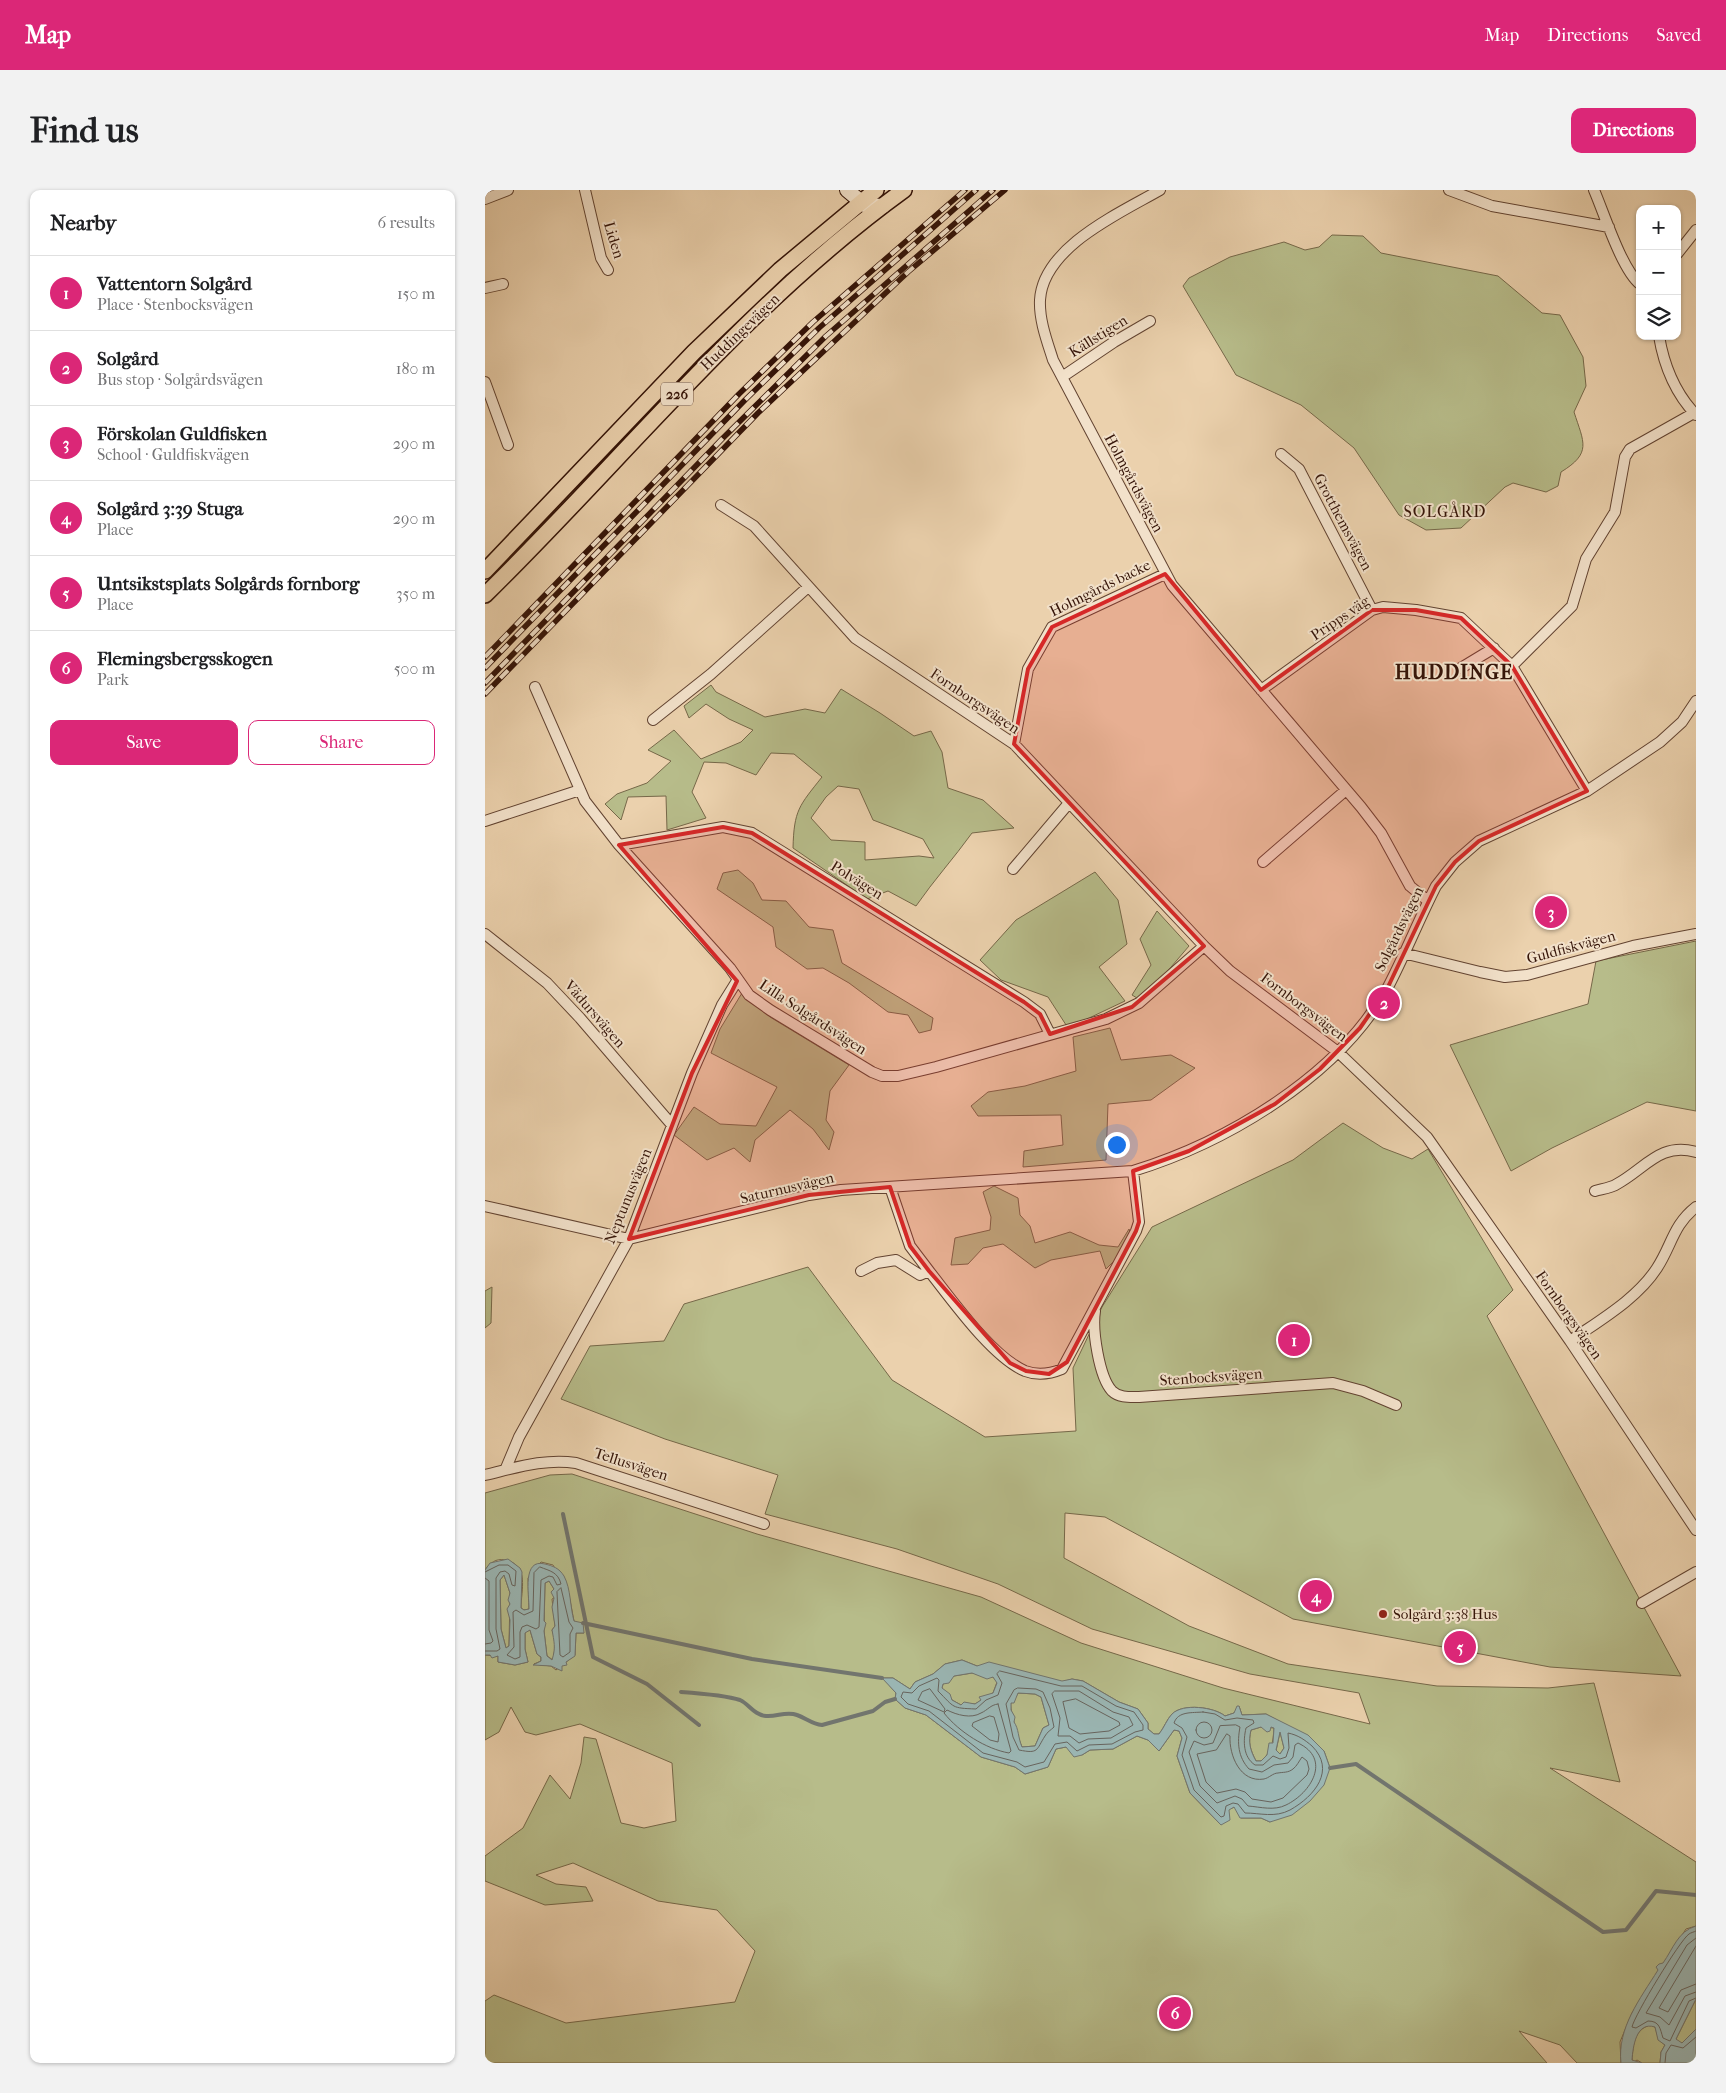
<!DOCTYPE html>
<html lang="en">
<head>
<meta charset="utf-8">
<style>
	:root { --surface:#fff; --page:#f2f2f2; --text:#202124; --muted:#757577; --line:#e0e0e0; --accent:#db2777 }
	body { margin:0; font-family:"IM FELL French Canon",serif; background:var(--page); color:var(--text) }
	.controls { position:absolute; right:15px; top:15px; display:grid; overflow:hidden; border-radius:10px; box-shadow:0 1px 4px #0004 }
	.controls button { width:45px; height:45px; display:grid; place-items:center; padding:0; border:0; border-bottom:1px solid var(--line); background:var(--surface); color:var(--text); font:25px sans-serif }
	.you { position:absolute; left:631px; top:954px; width:18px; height:18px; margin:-12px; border:4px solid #fff; border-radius:50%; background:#1a73e8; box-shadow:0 0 0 8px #1a73e833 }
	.badge { display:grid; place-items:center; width:32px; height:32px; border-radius:50%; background:var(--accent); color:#fff; font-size:16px; font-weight:700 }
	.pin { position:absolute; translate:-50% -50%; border:2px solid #fff; box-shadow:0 1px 5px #0006 }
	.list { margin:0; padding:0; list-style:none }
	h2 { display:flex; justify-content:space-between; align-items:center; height:65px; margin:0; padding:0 20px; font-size:21px }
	h2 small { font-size:16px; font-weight:400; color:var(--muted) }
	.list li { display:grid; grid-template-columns:32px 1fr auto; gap:15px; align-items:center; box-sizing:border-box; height:75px; padding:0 20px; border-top:1px solid var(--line) }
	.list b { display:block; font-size:19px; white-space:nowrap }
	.list p { margin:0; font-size:16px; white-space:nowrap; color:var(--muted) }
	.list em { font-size:16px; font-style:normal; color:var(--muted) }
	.actions { display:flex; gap:10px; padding:15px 20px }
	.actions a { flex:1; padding:11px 0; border:1px solid var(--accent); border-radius:10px; text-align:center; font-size:18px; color:var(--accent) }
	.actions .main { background:var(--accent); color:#fff }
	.icon { flex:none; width:28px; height:28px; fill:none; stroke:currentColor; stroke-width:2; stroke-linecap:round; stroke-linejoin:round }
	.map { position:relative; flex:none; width:1211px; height:1873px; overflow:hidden; border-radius:10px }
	header { display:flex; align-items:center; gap:30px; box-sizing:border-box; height:70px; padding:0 25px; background:var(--accent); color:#fff }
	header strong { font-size:24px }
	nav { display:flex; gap:28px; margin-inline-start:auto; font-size:18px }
	.intro { display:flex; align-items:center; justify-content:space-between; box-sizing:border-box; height:120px; padding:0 30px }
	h1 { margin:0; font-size:35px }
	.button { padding:12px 22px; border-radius:10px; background:var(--accent); color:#fff; font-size:18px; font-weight:700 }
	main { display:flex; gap:30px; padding:0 30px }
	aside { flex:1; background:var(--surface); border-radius:10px; box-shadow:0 1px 4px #0004 }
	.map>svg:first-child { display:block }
</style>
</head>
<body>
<header>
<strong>Map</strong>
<nav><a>Map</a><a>Directions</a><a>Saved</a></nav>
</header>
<div class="intro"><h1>Find us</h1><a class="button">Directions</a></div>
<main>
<aside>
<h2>Nearby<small>6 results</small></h2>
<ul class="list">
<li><span class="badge">1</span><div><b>Vattentorn Solgård</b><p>Place · Stenbocksvägen</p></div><em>150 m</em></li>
<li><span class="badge">2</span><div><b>Solgård</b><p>Bus stop · Solgårdsvägen</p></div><em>180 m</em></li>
<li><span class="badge">3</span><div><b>Förskolan Guldfisken</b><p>School · Guldfiskvägen</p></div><em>290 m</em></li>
<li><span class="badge">4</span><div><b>Solgård 3:39 Stuga</b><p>Place</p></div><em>290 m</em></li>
<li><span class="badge">5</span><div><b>Untsikstsplats Solgårds fornborg</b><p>Place</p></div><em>350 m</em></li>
<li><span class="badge">6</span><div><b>Flemingsbergsskogen</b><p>Park</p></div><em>500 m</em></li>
</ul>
<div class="actions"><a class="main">Save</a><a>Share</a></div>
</aside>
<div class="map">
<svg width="1211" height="1873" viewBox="0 0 1211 1873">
	<rect width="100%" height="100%" fill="#ebd1ad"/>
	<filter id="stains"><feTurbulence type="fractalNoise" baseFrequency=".004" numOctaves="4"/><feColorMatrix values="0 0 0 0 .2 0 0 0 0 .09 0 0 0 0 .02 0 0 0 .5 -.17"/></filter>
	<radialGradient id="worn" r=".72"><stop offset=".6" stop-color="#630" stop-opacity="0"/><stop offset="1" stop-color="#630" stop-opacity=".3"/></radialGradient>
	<!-- green -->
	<path fill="#b7bc8a" stroke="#766849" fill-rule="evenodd" d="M847,45L878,46L896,63L1013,86L1057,123L1075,125L1098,167L1101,196L1089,222C1099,253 1107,263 1076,282L1073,296L1061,302L1028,293L1020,297L976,338L941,340L914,325L869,258L816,215L751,185L698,96L704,88L745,67L799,52L820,60L834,57Z
		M226,495L231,502L280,527L320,519L340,523L356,499L395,523L429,546L446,541L457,562L463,598L498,610L529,638L487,643C469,668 449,690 431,716L403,701L382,709L308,658C309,620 314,616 337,587L309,564L286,563L271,585L241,573L219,572L207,602L221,628L182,640L181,606L143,607L136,630L120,614L132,604L162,593L186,571L163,560L189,540L216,569L256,552L268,540L244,529L221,514L204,528L199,516ZM353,596L374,599L388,630L438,649L449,668L434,666L380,670V652L346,650L326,628L341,607Z
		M253,680L268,693L277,710L301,711L324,737L348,740L357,773L448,828L446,840L434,843L423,825L403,822L364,793L338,778L322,779L291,757L288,737L232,699L238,683Z
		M610,682L633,710L642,754L614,777L640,811L583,838L563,807L516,790L495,770L531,730Z
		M672,721L704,756L657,811L647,805L666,775L655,749Z
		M1211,751V921L1162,912L1067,958L1026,981L965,855L1103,814L1111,771Z
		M257,803L285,827L364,875L345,901L341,930L349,942L344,960L328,939L305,920L270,950L265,972L249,958L222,970L189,945L209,917L235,934L271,936L292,897L226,863L235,839Z
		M625,838L636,870L686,865L710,878L666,910L623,914L621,970L538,977L539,961L578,955L576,925L493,926L486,916L503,902L540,896L591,881L588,847Z
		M858,933L898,958L927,969L943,959L1028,1100L1002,1126L1196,1486L1065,1477L808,1429L620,1327L580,1323L579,1368L704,1436L803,1474L952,1496L1063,1498L1109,1493L1135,1592L1065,1578L1211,1672V1736L1201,1739L1147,1823L1135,1852L1136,1873H1092L1075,1855L1034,1841L1062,1873H0V1811L9,1805L81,1833L250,1812L270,1761L232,1720L173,1711L88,1673L51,1685L71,1694L101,1697L108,1711L60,1715L0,1691V1666L38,1638L65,1585L85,1609L96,1573L99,1547L111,1549L136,1633L159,1638L191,1631L187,1573L95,1534L51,1545L40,1542L26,1517L14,1542L0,1550V1465L13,1466V1472L30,1475L43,1472L40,1459V1442L45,1440L52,1464L56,1467V1471L49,1474L66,1476L71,1480L90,1465L91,1443H99L89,1431L84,1405L68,1375L56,1372L43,1388L44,1419L39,1420L36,1418C36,1400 45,1375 20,1370C11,1368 5,1373 0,1380V1303L65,1285L87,1284L272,1344L496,1407L596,1453L738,1498L885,1534L874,1503L765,1484L607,1439L513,1394L412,1359L280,1324L293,1285L180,1249L76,1209L105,1156L179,1151L199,1114L323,1077L407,1190L500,1247L591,1241L588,1178L617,1117L667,1037L808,970ZM477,1470L492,1476L577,1492L587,1489L598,1491L634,1512L653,1519L663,1533V1539L669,1544H674C679,1538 682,1529 687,1524C698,1513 729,1517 740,1526L749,1523L754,1516L757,1525L781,1524L801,1535L839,1561L845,1578L785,1632L776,1628H756L750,1617L744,1619L736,1635L705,1603L692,1566L697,1548L694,1541L689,1540L674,1561L663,1550L652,1546L628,1559L605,1560L597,1565L581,1557L571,1559L563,1577L540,1584L530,1577L496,1567L441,1525L420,1518L410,1509L411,1503L398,1488H408L425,1499L430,1492L448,1484L460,1474Z
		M509,996L533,1008L535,1025L545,1036L550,1053L585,1042L614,1055L633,1057L644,1039L645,1042L634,1066L621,1079L615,1061L566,1070L550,1078L518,1054L498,1058L483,1074L466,1075L470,1048L505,1040L506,1027L498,1002Z
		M7,1097L6,1133L0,1138V1101Z
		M19,1385L25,1403L24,1456L21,1458L16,1439L15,1390Z
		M64,1391L69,1399V1408L67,1409L70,1436L67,1440L71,1451L68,1470L62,1466L59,1441L60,1393Z
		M487,1483L508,1487L512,1492L508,1503L490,1514L479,1513L476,1515L467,1510L457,1498L458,1494L469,1486Z
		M533,1503L550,1504L556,1507L564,1535L558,1538L550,1556L537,1557C534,1550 524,1518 526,1513C528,1509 531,1508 533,1503Z
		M776,1537L789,1538C788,1552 787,1562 776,1571H771C765,1559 763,1553 766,1540Z
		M795,1542L799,1558L795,1564L791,1561Z
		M1211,1809V1839L1197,1853L1193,1852L1191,1849Z
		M1165,1835L1170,1837L1174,1850L1180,1855L1176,1862L1175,1873H1157L1152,1870L1149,1872L1147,1870C1148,1855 1149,1840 1165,1835Z"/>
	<!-- water -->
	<path fill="#9ab5b2" stroke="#72756e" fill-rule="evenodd" d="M23,1369L35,1378L37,1382L36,1418L39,1420L44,1419C44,1404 37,1368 60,1374C68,1376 74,1378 79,1386C86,1399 85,1417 89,1431L98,1433L99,1443H91L90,1466L81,1472L82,1475L77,1476V1481L66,1476L48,1475L56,1471V1467L52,1464L45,1440L40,1443V1459L43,1472L30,1475L13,1472V1466L7,1468L5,1465H0V1380L5,1373ZM19,1385L25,1403L23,1410L25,1414L22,1419L25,1430L24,1456L21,1458L16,1439L15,1390ZM64,1391L69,1399L66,1402L69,1408L67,1417L70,1436L67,1440C69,1451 71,1458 67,1470L62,1466L59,1441L61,1433L59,1431L60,1393Z
		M477,1470L492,1476L504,1472L577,1491L587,1489L598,1491L634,1512L653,1519L663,1533V1539L669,1544H674C679,1538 682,1529 687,1524C698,1513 729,1517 740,1526L749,1523L752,1516H754L757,1525L781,1524L823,1545L839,1561L845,1578L839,1595L825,1611L807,1625L785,1632L776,1628H755L749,1617L744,1620L745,1630L736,1635L705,1603L692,1566L697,1548L694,1541L689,1540L674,1561L663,1550L652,1546L628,1559L605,1560L597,1565L589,1567L581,1557L571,1559L563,1577L540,1584L530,1577L496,1567L441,1525L420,1518L410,1509L411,1503L397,1488H408L425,1499L430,1492L448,1484L460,1474ZM487,1483L502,1489L508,1487L512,1493L508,1503L494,1507L496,1510L490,1514L479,1512L476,1515L467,1510L465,1504L457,1498L458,1494L464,1493L469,1486ZM533,1503L550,1504L556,1507L564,1535L558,1538L550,1556L537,1557C533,1548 534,1539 529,1532L530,1527L526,1520V1513H529ZM776,1537L782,1542L785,1541L786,1537L789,1538L788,1553H784L782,1565L776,1571H771C765,1560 763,1552 766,1540ZM795,1542L799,1558L795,1564L791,1560Z
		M1211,1736V1809L1191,1849L1197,1853L1211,1839V1873H1175L1176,1862L1180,1855L1173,1850L1170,1837C1151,1831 1148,1857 1147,1870L1157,1873H1136C1132,1838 1155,1809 1173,1780L1171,1777L1174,1774L1178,1773C1188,1759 1193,1741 1211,1736Z"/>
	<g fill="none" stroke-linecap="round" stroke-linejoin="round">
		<!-- shore -->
		<path stroke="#68645d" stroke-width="1" d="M55,1377C65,1381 73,1382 76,1394L72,1395L68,1387L64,1386L56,1390L54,1437L51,1439L42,1435L37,1437L35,1442V1467L30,1469L22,1465L29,1457L28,1422L31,1420L39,1425L48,1421L49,1383Z
			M0,1382L14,1375H23L31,1381L30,1396L27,1395L24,1384L20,1381L15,1382L11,1388V1439L15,1459L12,1461H0
			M0,1388L4,1391V1440L8,1451L6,1453L0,1454
			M76,1398L84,1432L88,1438L85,1444V1462L78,1467L75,1465L72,1402Z
			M515,1481L576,1496H597L631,1516L649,1522L658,1535V1540L650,1542L627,1554L604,1555L592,1561L582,1552L570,1554L559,1572L540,1577L532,1572L498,1563L444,1521L423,1514L416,1507L418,1502L427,1503L434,1496L452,1488L454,1490L453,1501C470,1518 466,1518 491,1519L501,1510L513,1505L517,1493L512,1484Z
			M533,1498L551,1499L558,1502L565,1518L569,1537C566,1540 562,1542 560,1546C551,1560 554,1564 534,1560L528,1547L521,1514L529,1500Z
			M445,1499L460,1519L459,1522L433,1510L437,1502Z
			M570,1501H594L628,1522L644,1527L648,1535L626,1548L603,1549L594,1553L585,1546H573L575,1528L567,1504Z
			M591,1509L634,1532L635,1535L624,1541L595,1544L584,1538L578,1512Z
			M513,1514L526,1561L524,1563C501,1559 474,1542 459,1523L462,1520C472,1525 486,1529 496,1523C503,1520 505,1515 513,1514Z
			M718,1522L730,1524L740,1530L752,1528L768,1530L769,1533L761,1538C758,1551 758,1567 770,1575H778L788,1566L795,1569L801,1567L804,1558L803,1543C813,1545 820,1550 827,1556C851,1580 830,1606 805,1620C790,1628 775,1623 760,1623L753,1614L748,1613L741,1616L739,1626L736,1627L709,1600L697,1565L702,1547L697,1538L689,1533C693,1521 707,1523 718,1522Z
			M505,1526L509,1527L514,1544L513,1552L505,1550L487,1536L488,1533Z
			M711 1540a8 8 0 1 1 16 0a8 8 0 1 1-16 0Z
			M751,1535L755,1537C752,1553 753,1567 764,1579L777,1582L789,1575L803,1573L808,1567L810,1555L813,1553C847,1569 826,1603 801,1615C789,1621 776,1617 763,1616L757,1609L750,1606L732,1613L715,1596L704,1562L709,1551L719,1555L728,1553L735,1536Z
			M742,1544L745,1546C744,1565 755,1593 779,1589C784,1588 788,1583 793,1583C798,1582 803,1583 808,1579C812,1576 814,1571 817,1567L822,1571L824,1579L822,1585L798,1608L786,1612L767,1609L760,1602L751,1599L732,1603L721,1592L712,1564L731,1560Z
			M1211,1741C1209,1742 1205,1743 1204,1744C1195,1750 1149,1826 1147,1837L1151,1838L1163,1831C1175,1831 1175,1839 1178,1848L1185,1851L1204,1811L1211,1808
			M1211,1748L1202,1755L1161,1823L1175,1827L1184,1835L1200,1806L1211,1802
			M1211,1756L1174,1818L1183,1822L1196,1800L1211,1794
			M1180,1873L1181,1863L1186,1855L1198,1858L1211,1847"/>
		<!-- stream -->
		<path stroke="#72756e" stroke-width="4" d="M78,1324L108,1467L162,1494L214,1535
			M98,1433L267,1469L397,1488
			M196,1502C210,1503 243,1506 255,1510C264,1514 269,1525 281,1526C292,1527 301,1521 312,1525C321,1528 327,1534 337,1535L388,1521L400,1512L410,1509
			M845,1578L871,1574L1118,1742L1141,1740L1171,1701L1211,1705"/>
		<!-- street casing -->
		<g stroke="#624331" stroke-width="12">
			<path id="street" d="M100,0L116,68L123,80
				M675,0C635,23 558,57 555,110C554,130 562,151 568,170L687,395L876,617L896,643L925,696L943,711
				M964,0L1007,16L1124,37
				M1109,0C1119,23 1137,80 1155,94
				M0,9L23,0
				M1192,64L1211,40
				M0,98L18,94
				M1174,146C1179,176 1190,203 1211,225
				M577,187L629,152L665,131
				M0,192L23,255
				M796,264L814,279L887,420
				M236,315L269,336L370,448L529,554L719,756L745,781L853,862L942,947L1085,1151L1211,1340
				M1027,476L1087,416L1101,369L1130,322L1140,267L1145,259L1209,223
				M976,478L1009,458
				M50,497L100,611L134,655L245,778L264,805L285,820L387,882L397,886H413L451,877L621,829L654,813L719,756
				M776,500L887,420L898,417L931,420L976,428L1027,476L1102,601
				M168,530L226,484L323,397
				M529,554L543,479L567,437L680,384
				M0,631L95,600
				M134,655L238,637L267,643L539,812L555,824L565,844
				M778,672L861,600
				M528,679L584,613
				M0,744L62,793L95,828L187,935
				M918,763L995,782L1020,787L1042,785L1148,756L1211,744
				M1110,1001C1117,999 1126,998 1132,994C1161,978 1175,952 1211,962
				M0,1016L144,1049L324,1005L356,1000L648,981C742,952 852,887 902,799C920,765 934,729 951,696L970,672L994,651L1102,601L1175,552L1197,532L1211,511
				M376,1081L392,1073L411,1070L435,1085L444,1081L425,1056L405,997
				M444,1081C467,1110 507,1167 540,1181C553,1186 565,1184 577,1179L651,1041L654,1032L648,981
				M610,1121C607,1140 614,1187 627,1201C634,1208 645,1207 654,1207L848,1193L878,1201L911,1215
				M1085,1151C1115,1130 1152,1109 1172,1078C1187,1055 1188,1035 1211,1017
				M21,1278L34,1247L144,1049L207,883L237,815L252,791
				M0,1285C30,1278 60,1268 91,1273L279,1334
				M1157,1413L1211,1382"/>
		</g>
		<!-- secondary casing -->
		<g stroke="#351408" stroke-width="16">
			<path id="secondary" d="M362,0L380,15L398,16"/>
		</g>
		<!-- primary casing -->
		<g stroke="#351408" stroke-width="18">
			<path id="primary" d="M0,381L209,162L295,80L391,0
				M0,405C139,269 260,115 419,0"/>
		</g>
		<!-- street -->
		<use href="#street" stroke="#f2e1ca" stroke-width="10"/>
		<!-- secondary -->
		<use href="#secondary" stroke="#f2e1ca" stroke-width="14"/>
		<!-- primary -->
		<use href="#primary" stroke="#ebd1ad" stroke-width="15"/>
		<!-- rail casing -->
		<g stroke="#351408" stroke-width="5.5">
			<path id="rail" d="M0,467L254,204L328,132L480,0
				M0,478L260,210L334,138L491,0
				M0,493L237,249L341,146L508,0
				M0,504L273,223L423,82L520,0"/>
		</g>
		<!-- rail -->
		<use href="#rail" stroke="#f2e1ca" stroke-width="4" stroke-dasharray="11" stroke-linecap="butt"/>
	</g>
	<!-- marked area -->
	<path fill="#d62828" fill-opacity="0.2" stroke="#d62828" stroke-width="4" stroke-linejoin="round" d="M680,384L776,500L887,420H931L976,428L1027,476L1102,601L994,651L970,672L951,696L902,799L875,838L835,879L790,914L704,961L648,981L654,1032L651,1041L582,1172L564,1184L541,1181L525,1173L444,1081L425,1056L405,997L324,1005L144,1049L207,883L252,791L134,655L238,637L267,643L539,812L555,824L565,844L647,817L719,756L529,554L543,479L567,437Z"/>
	<!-- markers -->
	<circle fill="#8f2418" stroke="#f2e1ca" stroke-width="2" cx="898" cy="1424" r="5"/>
	<g text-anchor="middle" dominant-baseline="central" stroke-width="4" stroke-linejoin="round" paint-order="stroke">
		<!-- shield labels -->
		<rect fill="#f2e1ca" stroke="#6e5242" stroke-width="1" x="176" y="192.5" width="32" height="23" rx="4"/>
		<g font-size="14" font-weight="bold" fill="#351408">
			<text x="192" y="204">226</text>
		</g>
		<!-- street labels -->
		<g font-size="15" fill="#351408" stroke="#f2e1ca">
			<text transform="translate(129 50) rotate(73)">Liden</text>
			<text transform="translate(255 142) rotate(-44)">Huddingevägen</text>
			<text transform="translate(613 146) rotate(-32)">Källstigen</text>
			<text transform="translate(649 293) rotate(62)">Holmgårdsvägen</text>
			<text transform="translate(858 332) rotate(62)">Grotthemsvägen</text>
			<text transform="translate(615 398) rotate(-26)">Holmgårds backe</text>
			<text transform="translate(855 428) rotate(-34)">Pripps väg</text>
			<text transform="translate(490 511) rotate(34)">Fornborgsvägen</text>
			<text transform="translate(372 690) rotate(32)">Polvägen</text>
			<text transform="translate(914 739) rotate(-64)">Solgårdsvägen</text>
			<text transform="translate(1086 757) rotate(-15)">Guldfiskvägen</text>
			<text transform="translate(819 817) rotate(37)">Fornborgsvägen</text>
			<text transform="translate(110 824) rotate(49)">Vädursvägen</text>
			<text transform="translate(328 827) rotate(33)">Lilla Solgårdsvägen</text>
			<text transform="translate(302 998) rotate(-13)">Saturnusvägen</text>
			<text transform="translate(143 1006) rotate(-68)">Neptunusvägen</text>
			<text transform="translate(1084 1125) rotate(55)">Fornborgsvägen</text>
			<text transform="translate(726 1187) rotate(-4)">Stenbocksvägen</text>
			<text transform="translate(146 1274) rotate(18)">Tellusvägen</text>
		</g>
		<!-- poi labels -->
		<g font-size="15" fill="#351408" stroke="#f2e1ca" text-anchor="start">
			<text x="908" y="1424">Solgård 3:38 Hus</text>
		</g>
		<!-- neighbourhood labels -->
		<g font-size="16" letter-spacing="1" fill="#351408" stroke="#f2e1ca">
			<text x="960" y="321">SOLGÅRD</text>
		</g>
		<!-- district labels -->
		<g font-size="20" font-weight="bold" letter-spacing="1" fill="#351408" stroke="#f2e1ca">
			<text x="969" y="482">HUDDINGE</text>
		</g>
	</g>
	<rect width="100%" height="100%" filter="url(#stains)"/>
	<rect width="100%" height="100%" fill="url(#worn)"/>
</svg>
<div class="controls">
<button>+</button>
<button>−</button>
<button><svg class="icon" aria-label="layers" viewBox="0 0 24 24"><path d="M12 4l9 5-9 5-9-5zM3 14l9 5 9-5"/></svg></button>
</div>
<div class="you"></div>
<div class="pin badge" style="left:809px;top:1150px">1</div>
<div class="pin badge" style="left:899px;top:813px">2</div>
<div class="pin badge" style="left:1066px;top:722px">3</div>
<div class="pin badge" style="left:831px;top:1406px">4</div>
<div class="pin badge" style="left:975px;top:1457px">5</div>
<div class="pin badge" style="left:690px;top:1823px">6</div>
</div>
</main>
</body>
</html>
